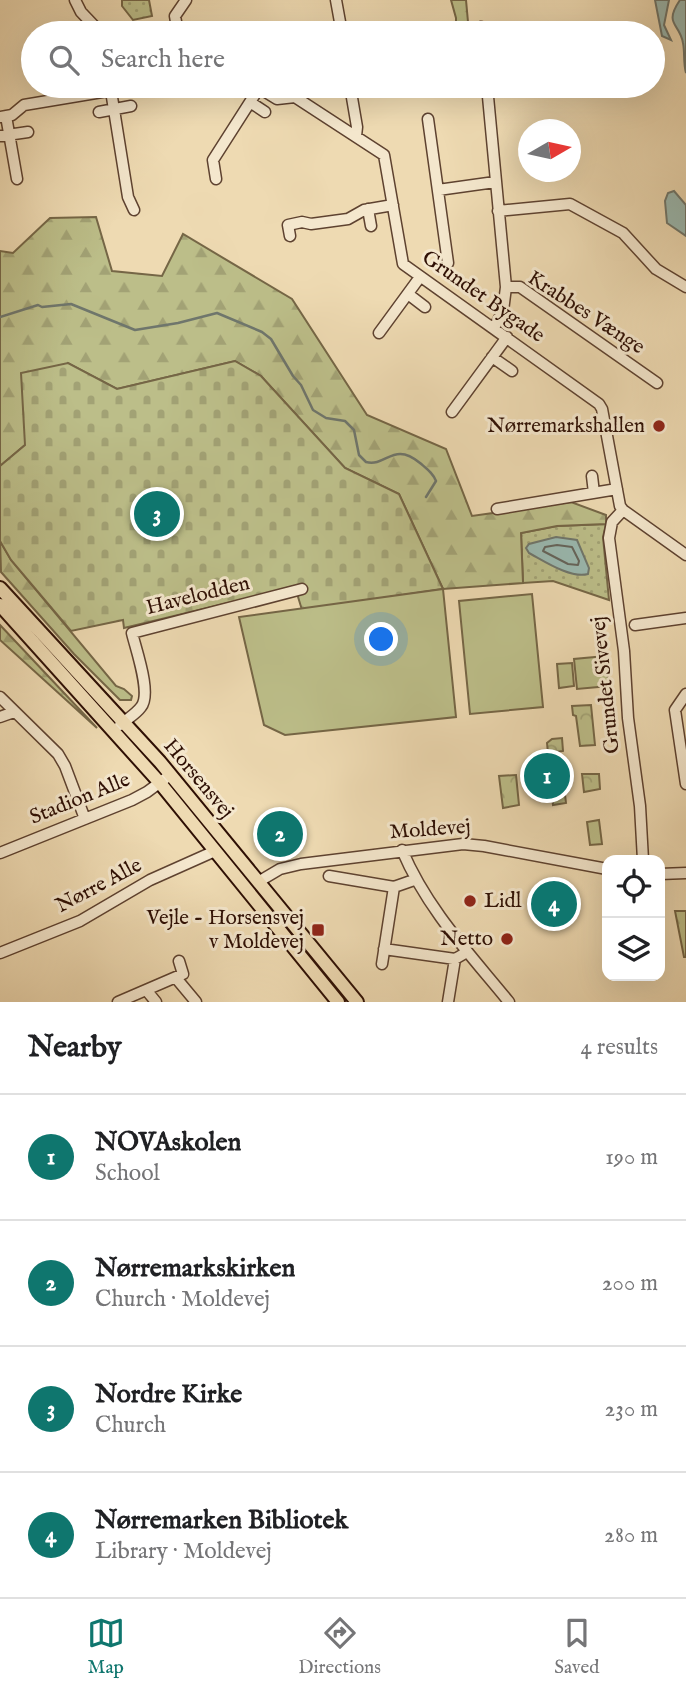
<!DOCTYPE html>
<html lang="en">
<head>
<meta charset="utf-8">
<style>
	:root { --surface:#fff; --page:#f6f6f6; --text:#202124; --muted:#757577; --line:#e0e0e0; --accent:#0f766e }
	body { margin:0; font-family:"IM FELL English",serif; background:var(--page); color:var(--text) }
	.controls { position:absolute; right:21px; bottom:21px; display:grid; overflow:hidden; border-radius:14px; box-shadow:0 7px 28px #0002 }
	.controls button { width:63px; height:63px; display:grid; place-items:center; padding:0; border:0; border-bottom:2px solid var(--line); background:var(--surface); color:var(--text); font:35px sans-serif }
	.compass { position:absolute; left:518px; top:119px; width:63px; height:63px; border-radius:50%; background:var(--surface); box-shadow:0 7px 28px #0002; rotate:81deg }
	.you { position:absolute; left:382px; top:640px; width:24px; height:24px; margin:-18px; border:5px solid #fff; border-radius:50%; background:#1a73e8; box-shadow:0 0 0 10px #1a73e833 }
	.badge { display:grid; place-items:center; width:46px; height:46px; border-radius:50%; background:var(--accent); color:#fff; font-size:23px; font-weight:700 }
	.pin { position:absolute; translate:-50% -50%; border:4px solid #fff; box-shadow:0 2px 7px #0006 }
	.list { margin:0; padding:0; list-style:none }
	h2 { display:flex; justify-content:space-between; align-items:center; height:91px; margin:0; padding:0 28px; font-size:30px }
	h2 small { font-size:23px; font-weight:400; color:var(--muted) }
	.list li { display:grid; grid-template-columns:46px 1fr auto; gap:21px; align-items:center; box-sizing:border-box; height:126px; padding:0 28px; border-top:2px solid var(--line) }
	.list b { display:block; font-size:26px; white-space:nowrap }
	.list p { margin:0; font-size:23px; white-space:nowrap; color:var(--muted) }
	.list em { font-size:23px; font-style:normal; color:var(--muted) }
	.icon { flex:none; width:38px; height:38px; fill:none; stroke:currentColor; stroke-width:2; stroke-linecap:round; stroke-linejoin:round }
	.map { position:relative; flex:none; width:686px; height:1002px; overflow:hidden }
	.search { position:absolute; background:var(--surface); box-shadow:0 7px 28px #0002; left:21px; right:21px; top:21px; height:77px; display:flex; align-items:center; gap:18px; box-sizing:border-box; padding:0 24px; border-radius:38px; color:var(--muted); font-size:26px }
	.sheet { height:595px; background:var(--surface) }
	nav { display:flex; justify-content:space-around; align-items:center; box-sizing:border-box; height:98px; border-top:2px solid var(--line); background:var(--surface); font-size:19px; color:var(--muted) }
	nav a { display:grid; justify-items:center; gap:4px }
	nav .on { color:var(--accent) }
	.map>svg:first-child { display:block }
</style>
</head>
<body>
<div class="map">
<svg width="686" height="1002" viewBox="0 0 686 1002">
	<defs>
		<pattern id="grass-dots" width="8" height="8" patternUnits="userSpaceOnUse" patternTransform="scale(1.75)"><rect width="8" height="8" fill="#bcbe89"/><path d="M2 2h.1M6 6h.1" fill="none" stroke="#a2a275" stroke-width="1.8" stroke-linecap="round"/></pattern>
		<pattern id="forest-firs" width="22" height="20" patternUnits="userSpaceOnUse" patternTransform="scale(1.75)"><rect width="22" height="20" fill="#bcbe89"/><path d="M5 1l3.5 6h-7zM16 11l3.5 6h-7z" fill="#a2a275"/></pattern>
		<pattern id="cemetery-stones" width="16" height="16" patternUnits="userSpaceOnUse" patternTransform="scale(1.75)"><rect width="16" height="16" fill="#bcbe89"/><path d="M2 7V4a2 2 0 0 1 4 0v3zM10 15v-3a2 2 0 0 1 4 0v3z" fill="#a2a275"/></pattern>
		<pattern id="park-crowns" width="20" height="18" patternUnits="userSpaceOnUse" patternTransform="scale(1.75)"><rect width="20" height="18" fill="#bcbe89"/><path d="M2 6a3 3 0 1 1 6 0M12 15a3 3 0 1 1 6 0" fill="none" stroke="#a2a275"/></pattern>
	</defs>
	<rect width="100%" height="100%" fill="#eedab2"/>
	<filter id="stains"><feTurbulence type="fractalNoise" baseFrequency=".00286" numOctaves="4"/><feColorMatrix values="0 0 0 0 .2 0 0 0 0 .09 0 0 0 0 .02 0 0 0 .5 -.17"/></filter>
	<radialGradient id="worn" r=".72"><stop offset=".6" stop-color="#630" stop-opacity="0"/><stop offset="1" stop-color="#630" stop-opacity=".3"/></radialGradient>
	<!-- grass -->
	<path fill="url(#grass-dots)" stroke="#756646" stroke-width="2" d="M122,0H149L152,16L133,20L122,6Z
		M606,524L603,537L609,600L553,581L523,583L521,533L557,526Z"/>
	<!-- forest -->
	<path fill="url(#forest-firs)" stroke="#756646" stroke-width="2" d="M451,0H466L469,33H456V18Z
		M96,217L112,271L162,276L183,234L292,299L367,415L446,449L472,516L571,502L606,515V524L557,526L521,533L523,583L443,589L399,494L345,468L261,376L235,361L117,389L68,363L25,445L0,466V251L13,253L50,218Z
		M0,541L11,560L116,686L124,689L132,696L131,700H120L74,654L1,572Z
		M0,625L97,728L0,640Z"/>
	<!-- cemetery -->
	<path fill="url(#cemetery-stones)" stroke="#756646" stroke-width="2" d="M235,361L261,376L345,468L399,494L443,589L302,610L295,587L124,628L123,620L71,631L11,560L0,541V466L25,445L21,373L68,363L117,389Z"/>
	<!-- park -->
	<path fill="url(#park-crowns)" stroke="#756646" stroke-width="2" d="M591,705L595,745L580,746L576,716L573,715L572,706Z
		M562,738L563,751L548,753L547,743L552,739Z
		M582,774H599L600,789L584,792Z
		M516,775L519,805L503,808L499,776Z
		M675,911H686V957H684Z"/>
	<!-- garden -->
	<path fill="#bcbe89" stroke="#756646" stroke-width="2" d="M443,589L456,717L285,735L264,725L239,617Z
		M532,594L543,707L470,714L459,601Z
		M605,656L609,686L577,689L574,659Z
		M572,663L574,686L559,688L557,664Z
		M563,778L566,803L553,805L550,779Z
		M599,820L602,844L590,845L587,822Z"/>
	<!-- water -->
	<path fill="#9abab2" stroke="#6f766c" stroke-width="2" d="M655,0H669L664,25L671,40L662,36Z
		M680,0H686V73C683,62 685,53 683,43C680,23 663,25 680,0Z
		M674,191L686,205V236L667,223L665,201L668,193Z
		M556,537L577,540L589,568L588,574C571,579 544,561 529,553L526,548L529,544Z"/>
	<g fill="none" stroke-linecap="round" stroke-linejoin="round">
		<!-- shore -->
		<path stroke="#64645b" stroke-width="2" d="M557,545L572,547L579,561L578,565L568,564L543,551L545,547Z"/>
		<!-- stream -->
		<path stroke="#6f766c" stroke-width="2.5" d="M0,317L38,305L42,307L71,304L135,330L178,323L217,313L262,332L271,339L293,376L301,385L313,410L326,418L345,421L354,430L359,455L366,462C387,467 393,441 420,463C427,469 433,473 436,481L426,497"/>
		<!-- minor casing -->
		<g stroke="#5e4230" stroke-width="13">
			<path id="minor" d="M75,0L81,12L101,33
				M336,0L342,33
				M481,27L482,33
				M178,33L175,16L186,0
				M256,86L277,99L295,97L384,155L403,264L599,404L602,409L620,506L623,510L686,555
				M350,86L357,127L356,136
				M487,86L506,287L503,311L494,328
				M111,91L128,197L134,210
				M250,102L265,112
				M99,112L131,106
				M6,116L17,179
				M0,117L12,115L24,105L120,89L123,86
				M428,119L448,263
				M0,136L28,132
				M216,179L213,160L259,88
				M438,190L495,182
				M368,209L371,226
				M498,211L570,204L623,233L656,269L686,287
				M290,236L288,225L302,222L311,224L348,219L364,210L393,205
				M506,287H520L657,383
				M408,294L425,307
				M379,333L420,277
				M492,357L512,371
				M452,412L507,337
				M592,476L594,493
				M497,509L617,489
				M623,510L612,522L609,538L624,651L628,718L640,806L643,860
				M635,625L686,618
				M686,694L675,710L686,784
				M0,697L58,754L65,766L85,819
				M0,717L14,712
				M120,725C127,719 136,714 141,707C152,694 136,650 132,633L302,589
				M402,850C427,909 469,953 509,1002
				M0,853L132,800L147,792L170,775
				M660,874L686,873
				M329,876L394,887
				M258,882L280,869L301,864L463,844L484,846L607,869
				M384,949L455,959
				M0,953L80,921L150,880L215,851
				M382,964L394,887L414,880
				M176,978L196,1002
				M147,991L156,1002
				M118,1002L183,974L179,961
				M448,1002L455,959L467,952"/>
		</g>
		<!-- major casing -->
		<g stroke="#2e0f04" stroke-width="16">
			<path id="major" d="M0,588L160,762L357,1002
				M0,605L160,783L338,1002"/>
		</g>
		<!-- minor -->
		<use href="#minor" stroke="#f4e7cd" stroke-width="10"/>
		<!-- major -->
		<use href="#major" stroke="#eedab2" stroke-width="12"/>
	</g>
	<!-- markers -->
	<g fill="#8f2418" stroke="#f4e7cd" stroke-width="2.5">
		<circle cx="659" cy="426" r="7"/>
		<circle cx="470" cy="901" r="7"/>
		<rect x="311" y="923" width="14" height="14" rx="3.5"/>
		<circle cx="507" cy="939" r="7"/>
	</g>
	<g text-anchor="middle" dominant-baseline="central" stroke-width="6" stroke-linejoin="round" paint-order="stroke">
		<!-- street labels -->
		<g font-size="21" fill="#2e0f04" stroke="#f4e7cd">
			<text transform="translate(483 297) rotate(35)">Grundet Bygade</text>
			<text transform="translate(586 313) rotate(33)">Krabbes Vænge</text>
			<text transform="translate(198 596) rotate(-14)">Havelodden</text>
			<text transform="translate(606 685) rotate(-96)">Grundet Sivevej</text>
			<text transform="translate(198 779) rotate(50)">Horsensvej</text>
			<text transform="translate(80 799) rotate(-22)">Stadion Alle</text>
			<text transform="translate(430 830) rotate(-4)">Moldevej</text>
			<text transform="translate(99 886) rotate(-28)">Nørre Alle</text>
		</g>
		<!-- poi labels -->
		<g font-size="21" fill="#2e0f04" stroke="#f4e7cd" text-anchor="end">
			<text x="645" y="426">Nørremarkshallen</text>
			<text x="484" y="901" text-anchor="start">Lidl</text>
			<text x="304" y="918">Vejle - Horsensvej<tspan x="304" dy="24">v Moldevej</tspan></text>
			<text x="493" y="939">Netto</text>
		</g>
	</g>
	<rect width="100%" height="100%" filter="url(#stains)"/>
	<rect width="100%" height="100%" fill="url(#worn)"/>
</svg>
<div class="controls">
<button><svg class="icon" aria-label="locate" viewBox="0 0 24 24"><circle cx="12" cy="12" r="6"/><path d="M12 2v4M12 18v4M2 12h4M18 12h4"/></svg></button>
<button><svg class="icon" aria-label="layers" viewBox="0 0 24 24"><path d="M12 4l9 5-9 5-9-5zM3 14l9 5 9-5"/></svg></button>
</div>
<svg class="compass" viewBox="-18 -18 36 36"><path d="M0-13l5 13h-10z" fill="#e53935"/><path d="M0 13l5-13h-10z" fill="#757577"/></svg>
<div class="you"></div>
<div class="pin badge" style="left:547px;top:776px">1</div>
<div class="pin badge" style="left:280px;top:834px">2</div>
<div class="pin badge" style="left:157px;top:514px">3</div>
<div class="pin badge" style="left:554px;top:904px">4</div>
<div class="search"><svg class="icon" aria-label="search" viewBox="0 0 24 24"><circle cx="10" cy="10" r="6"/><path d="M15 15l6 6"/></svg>Search here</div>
</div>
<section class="sheet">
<h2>Nearby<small>4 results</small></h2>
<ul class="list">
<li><span class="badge">1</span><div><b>NOVAskolen</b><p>School</p></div><em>190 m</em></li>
<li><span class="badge">2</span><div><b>Nørremarkskirken</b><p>Church · Moldevej</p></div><em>200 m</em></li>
<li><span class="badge">3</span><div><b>Nordre Kirke</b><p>Church</p></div><em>230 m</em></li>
<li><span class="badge">4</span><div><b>Nørremarken Bibliotek</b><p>Library · Moldevej</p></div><em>280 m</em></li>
</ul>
</section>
<nav>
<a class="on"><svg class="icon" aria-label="map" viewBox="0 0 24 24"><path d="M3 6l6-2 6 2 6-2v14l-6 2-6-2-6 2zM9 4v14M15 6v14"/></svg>Map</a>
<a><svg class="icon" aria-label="directions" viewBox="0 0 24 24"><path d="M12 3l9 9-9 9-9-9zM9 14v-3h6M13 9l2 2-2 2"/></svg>Directions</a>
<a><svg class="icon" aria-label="saved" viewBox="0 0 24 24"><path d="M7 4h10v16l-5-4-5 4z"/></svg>Saved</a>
</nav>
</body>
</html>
